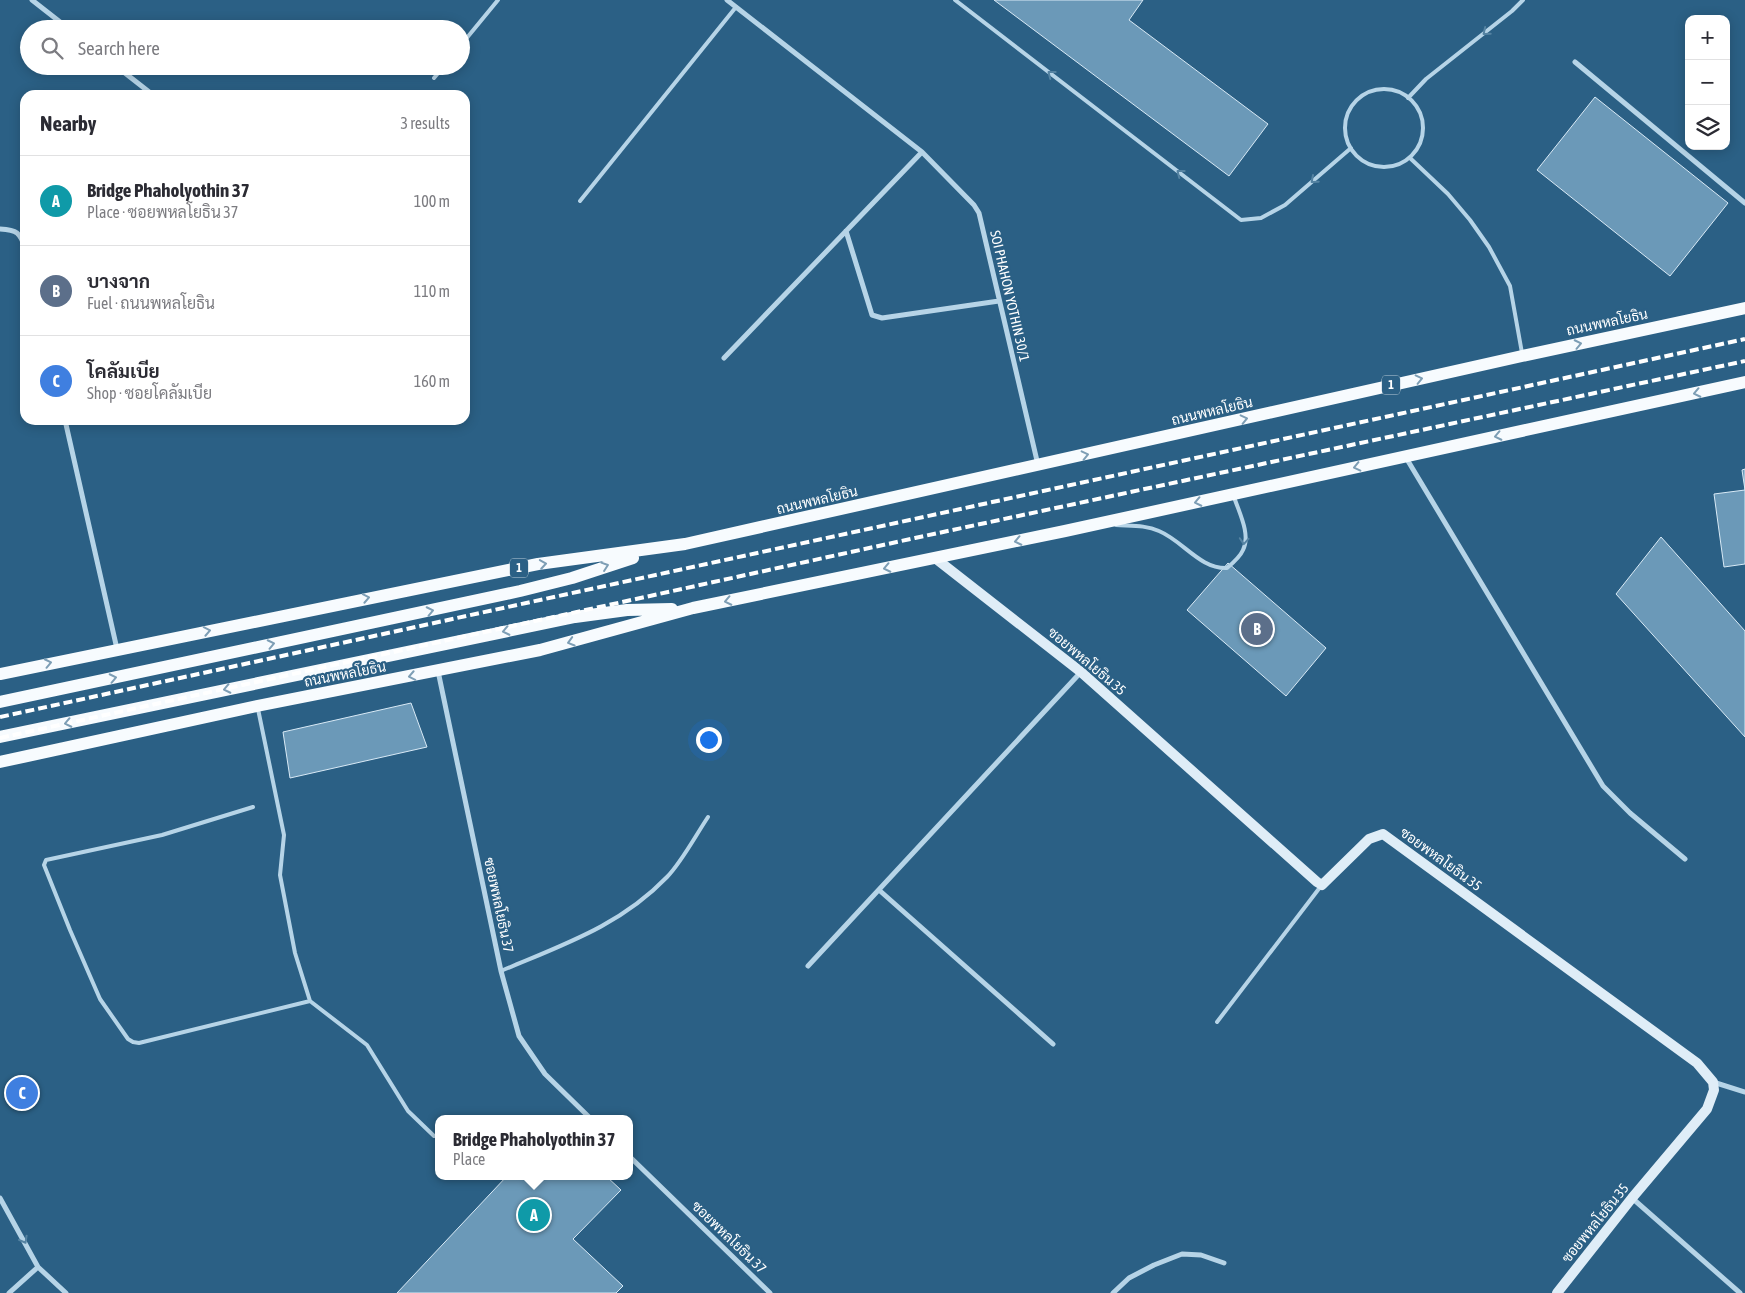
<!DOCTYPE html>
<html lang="en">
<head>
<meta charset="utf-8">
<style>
	:root { --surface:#fff; --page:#f7f7f7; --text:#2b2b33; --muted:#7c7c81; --line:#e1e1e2; --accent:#826c55 }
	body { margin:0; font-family:"Asap Condensed",Sarabun,sans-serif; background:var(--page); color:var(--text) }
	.controls { position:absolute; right:15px; top:15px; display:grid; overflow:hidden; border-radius:10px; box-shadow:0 2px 12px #0003 }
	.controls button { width:45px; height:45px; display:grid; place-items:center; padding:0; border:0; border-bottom:1px solid var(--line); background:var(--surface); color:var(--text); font:25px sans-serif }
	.you { position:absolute; left:708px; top:739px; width:18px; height:18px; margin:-12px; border:4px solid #fff; border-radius:50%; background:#1a73e8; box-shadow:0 0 0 8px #1a73e833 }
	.badge { display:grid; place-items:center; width:32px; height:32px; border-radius:50%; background:var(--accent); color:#fff; font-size:16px; font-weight:700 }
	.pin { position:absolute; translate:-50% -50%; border:2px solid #fff; box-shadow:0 1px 5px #0006 }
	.popup { position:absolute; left:435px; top:1115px; width:198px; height:65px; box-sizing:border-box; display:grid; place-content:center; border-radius:10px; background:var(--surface); filter:drop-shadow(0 1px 4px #0005); font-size:16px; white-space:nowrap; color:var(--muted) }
	.popup b { font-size:19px; color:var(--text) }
	.popup::after { content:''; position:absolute; left:50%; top:100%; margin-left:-10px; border:10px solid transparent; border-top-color:var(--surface) }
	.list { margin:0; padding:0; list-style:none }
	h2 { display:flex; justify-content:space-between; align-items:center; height:65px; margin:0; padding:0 20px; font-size:21px }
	h2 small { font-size:16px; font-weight:400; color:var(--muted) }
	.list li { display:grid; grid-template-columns:32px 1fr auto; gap:15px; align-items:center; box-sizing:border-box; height:90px; padding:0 20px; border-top:1px solid var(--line) }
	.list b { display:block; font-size:19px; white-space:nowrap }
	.list p { margin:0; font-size:16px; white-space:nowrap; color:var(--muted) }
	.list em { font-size:16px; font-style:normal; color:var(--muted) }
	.icon { flex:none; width:28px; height:28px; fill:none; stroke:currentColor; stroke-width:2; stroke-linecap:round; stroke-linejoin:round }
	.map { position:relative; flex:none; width:1745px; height:1293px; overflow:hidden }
	.search { position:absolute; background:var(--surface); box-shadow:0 2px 12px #0003; left:20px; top:20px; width:450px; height:55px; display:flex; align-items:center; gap:12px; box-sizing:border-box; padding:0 18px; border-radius:28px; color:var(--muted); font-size:19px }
	.panel { position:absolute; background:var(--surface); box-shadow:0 2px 12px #0003; left:20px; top:90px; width:450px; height:335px; border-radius:15px }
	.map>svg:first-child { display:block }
</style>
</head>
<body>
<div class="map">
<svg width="1745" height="1293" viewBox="0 0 1745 1293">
	<rect width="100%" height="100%" fill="#2b6085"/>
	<!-- building -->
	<path fill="#6b99b8" stroke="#d9eaf6" d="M994,0H1143L1129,20L1268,124L1229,176Z
		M1595,97L1728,203L1670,276L1537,170Z
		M1745,469V564L1724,567L1714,494L1745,490L1742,470Z
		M1661,537L1745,631V737L1616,594Z
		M1228,563L1326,648L1286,696L1187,610Z
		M411,703L427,747L290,778L283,732Z
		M507,1176H606L621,1190L573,1239L623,1286L616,1293H397Z"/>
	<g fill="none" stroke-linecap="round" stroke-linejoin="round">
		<!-- lane -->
		<path stroke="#b6d4e7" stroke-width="4" d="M955,0L1241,220L1261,218L1285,205L1351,148
			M461,45L498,0
			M434,78L444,66
			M1345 128a39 39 0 1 1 78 0a39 39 0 1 1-78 0Z
			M1408,98L1426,79L1512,11L1523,0
			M1410,158L1448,194L1470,220L1489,247L1510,286L1522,353
			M580,201L736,7
			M1116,525C1131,526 1146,525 1159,531C1183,541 1200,569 1227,568C1233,563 1240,557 1243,550C1251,535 1239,512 1234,497
			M258,709L284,835L280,875L295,953L310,1001L367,1045L408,1111L434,1136
			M253,807L162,835L46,860L44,865L70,930L100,999L128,1039L133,1042L139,1043L310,1001
			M501,971C562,945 620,926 667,877C681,863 696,835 708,817
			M1217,1022L1321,886"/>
		<!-- street -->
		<path stroke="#b6d4e7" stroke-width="5" d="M32,0L69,29
			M727,0L922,152L974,205L979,213L1038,465
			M1575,62L1745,203
			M116,66L153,95
			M0,229C17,230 20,232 25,248
			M846,231L872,315L882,318L999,301
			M724,358L922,152
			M65,420L117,649
			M1405,456L1603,786L1630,813L1685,859
			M438,671L501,971L519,1036L545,1074L591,1119
			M879,890L1053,1044
			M808,966L1081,672
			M1713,1082L1745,1092
			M629,1156L770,1293
			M0,1198L38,1267L66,1293
			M1632,1198L1740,1293
			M9,1293L38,1267
			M1113,1293L1129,1278L1154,1265L1182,1254L1201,1255L1224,1263"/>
		<!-- secondary -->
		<path stroke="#dfedf7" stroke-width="10" d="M935,558L1081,672L1317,882L1322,885L1369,839L1383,834L1697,1063L1713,1082L1714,1090L1707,1109L1632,1198L1557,1293"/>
		<!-- primary -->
		<path stroke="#f7fbfe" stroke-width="12" d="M0,674L538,564L685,544L1522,356L1745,308
			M0,702L520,591L572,578L633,558
			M0,737L575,617L627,610L672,609
			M0,762L257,706L540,650L693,608L1065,531L1745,382"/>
		<!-- rail -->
		<path stroke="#fff" stroke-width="4" stroke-dasharray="9 4" stroke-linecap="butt" d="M0,717L1745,339
			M0,738L915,538L1745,361"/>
	</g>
	<!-- one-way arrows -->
	<defs><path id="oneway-chevron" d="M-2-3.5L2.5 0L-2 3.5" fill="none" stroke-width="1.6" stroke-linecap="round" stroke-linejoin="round" transform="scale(1.25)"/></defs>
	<g stroke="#5583a2">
		<use href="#oneway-chevron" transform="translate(1486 32) rotate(141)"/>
		<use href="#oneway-chevron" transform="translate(1051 74) rotate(-142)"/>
		<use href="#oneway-chevron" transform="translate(1180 173) rotate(-142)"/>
		<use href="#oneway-chevron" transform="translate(1314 180) rotate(139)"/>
		<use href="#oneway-chevron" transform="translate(1244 541) rotate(94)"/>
		<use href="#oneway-chevron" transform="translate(24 1240) rotate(61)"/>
	</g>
	<g stroke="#7d9eb5">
		<use href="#oneway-chevron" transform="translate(1578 344) rotate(-12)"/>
		<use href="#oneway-chevron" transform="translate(1419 379) rotate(-13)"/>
		<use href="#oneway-chevron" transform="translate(1697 393) rotate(168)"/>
		<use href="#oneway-chevron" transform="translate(1244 419) rotate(-13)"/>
		<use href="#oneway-chevron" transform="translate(1498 436) rotate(168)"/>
		<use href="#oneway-chevron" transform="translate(1085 455) rotate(-13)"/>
		<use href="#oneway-chevron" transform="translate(1357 467) rotate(167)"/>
		<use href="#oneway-chevron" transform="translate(1198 502) rotate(168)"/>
		<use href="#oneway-chevron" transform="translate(1018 541) rotate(168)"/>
		<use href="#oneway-chevron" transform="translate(543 564) rotate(-9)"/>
		<use href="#oneway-chevron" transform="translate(605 566) rotate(-19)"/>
		<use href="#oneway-chevron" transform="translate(887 568) rotate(168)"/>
		<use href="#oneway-chevron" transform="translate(366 598) rotate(-11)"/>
		<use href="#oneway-chevron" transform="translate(728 601) rotate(168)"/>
		<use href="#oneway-chevron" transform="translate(430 611) rotate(-12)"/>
		<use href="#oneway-chevron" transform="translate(207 631) rotate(-11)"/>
		<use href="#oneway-chevron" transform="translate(506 631) rotate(168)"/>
		<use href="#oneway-chevron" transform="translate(571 642) rotate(164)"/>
		<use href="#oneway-chevron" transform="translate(271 644) rotate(-12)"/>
		<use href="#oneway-chevron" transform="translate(48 663) rotate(-12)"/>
		<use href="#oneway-chevron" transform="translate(412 676) rotate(169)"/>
		<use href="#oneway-chevron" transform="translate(113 678) rotate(-12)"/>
		<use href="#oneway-chevron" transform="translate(227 689) rotate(168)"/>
		<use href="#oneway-chevron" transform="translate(68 723) rotate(168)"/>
	</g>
	<g text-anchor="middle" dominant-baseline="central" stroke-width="4.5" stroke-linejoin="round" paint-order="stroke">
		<!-- shield labels -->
		<g fill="#2b6085" stroke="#bfcfda" stroke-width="1">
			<rect x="1382" y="375.5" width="18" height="19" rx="4"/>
			<rect x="510" y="558.5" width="18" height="19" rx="4"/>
		</g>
		<g font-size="12" font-weight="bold" fill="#fff">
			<text x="1391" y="385">1</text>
			<text x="519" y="568">1</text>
		</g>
		<!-- street labels -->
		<g font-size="14" fill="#fff" stroke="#2b6085">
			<text transform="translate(1010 296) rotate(77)">SOI PHAHON YOTHIN 30/1</text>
			<text transform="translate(1607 322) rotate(-12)">ถนนพหลโยธิน</text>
			<text transform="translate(1212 411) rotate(-13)">ถนนพหลโยธิน</text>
			<text transform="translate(817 500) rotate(-13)">ถนนพหลโยธิน</text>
			<text transform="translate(1087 661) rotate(40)">ซอยพหลโยธิน 35</text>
			<text transform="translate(345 674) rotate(-11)">ถนนพหลโยธิน</text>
			<text transform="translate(1441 859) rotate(36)">ซอยพหลโยธิน 35</text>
			<text transform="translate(499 905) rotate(78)">ซอยพหลโยธิน 37</text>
			<text transform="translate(1595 1223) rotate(-51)">ซอยพหลโยธิน 35</text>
			<text transform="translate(729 1237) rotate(44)">ซอยพหลโยธิน 37</text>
		</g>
	</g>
</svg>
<div class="controls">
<button>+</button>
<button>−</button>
<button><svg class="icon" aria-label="layers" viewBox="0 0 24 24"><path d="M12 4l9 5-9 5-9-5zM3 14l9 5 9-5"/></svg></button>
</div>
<div class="you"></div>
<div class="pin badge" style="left:534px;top:1215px;background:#0f9aa8">A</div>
<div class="popup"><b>Bridge Phaholyothin 37</b>Place</div>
<div class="pin badge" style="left:1257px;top:629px;background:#5c6f8a">B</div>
<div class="pin badge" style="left:22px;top:1093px;background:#3f7fe0">C</div>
<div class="search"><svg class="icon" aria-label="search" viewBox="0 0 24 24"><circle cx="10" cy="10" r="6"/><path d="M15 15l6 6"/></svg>Search here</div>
<section class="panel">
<h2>Nearby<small>3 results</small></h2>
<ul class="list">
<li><span class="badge" style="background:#0f9aa8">A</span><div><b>Bridge Phaholyothin 37</b><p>Place · ซอยพหลโยธิน 37</p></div><em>100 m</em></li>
<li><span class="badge" style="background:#5c6f8a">B</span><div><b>บางจาก</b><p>Fuel · ถนนพหลโยธิน</p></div><em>110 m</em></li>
<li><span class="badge" style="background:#3f7fe0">C</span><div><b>โคลัมเบีย</b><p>Shop · ซอยโคลัมเบีย</p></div><em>160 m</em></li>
</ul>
</section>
</div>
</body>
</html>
